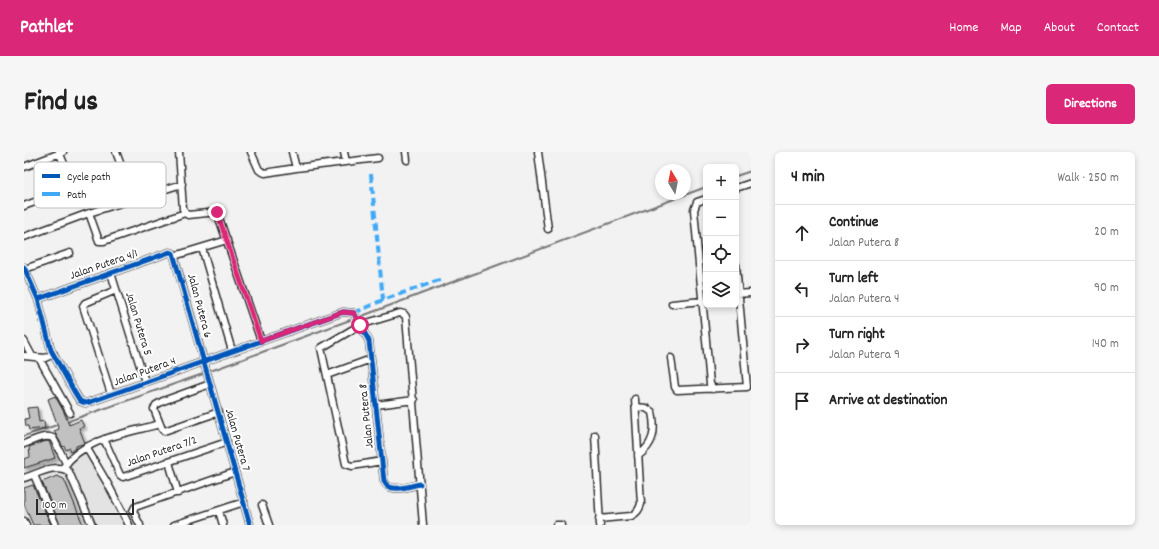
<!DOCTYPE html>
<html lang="en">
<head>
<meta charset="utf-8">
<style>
	:root { --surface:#fff; --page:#f6f6f6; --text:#222; --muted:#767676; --line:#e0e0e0; --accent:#db2777 }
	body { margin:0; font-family:Dekko,sans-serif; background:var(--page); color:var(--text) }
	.controls { position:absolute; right:12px; top:12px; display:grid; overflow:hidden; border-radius:6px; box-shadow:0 2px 6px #0003 }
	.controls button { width:36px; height:36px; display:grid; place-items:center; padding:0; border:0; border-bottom:1px solid var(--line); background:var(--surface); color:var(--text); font:20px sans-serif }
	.compass { position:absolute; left:631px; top:12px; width:36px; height:36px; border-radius:50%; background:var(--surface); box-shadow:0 2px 6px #0003; rotate:350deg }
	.scale { position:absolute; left:12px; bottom:10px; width:98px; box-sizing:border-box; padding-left:4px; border:2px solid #2b2b2b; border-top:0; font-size:11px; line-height:14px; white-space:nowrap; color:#2b2b2b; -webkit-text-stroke:3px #fff; paint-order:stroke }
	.stop { position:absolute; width:12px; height:12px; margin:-9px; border:3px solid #db2777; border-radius:50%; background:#fff }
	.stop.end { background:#db2777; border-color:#fff; box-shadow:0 1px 4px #0008 }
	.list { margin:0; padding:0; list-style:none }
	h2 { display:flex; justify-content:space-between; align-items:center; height:52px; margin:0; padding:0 16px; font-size:17px }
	h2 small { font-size:13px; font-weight:400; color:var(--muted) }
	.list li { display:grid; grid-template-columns:26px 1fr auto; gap:12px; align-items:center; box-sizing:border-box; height:56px; padding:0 16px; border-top:1px solid var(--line) }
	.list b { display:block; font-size:15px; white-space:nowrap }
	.list p { margin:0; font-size:13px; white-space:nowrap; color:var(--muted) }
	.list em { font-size:13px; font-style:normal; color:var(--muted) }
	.icon { flex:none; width:22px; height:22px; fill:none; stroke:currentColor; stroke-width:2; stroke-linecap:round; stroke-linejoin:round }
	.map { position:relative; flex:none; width:727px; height:373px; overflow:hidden; border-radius:6px }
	header { display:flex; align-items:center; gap:24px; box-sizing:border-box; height:56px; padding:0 20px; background:var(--accent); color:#fff }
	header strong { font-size:19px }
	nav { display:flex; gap:22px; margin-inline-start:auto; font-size:14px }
	.intro { display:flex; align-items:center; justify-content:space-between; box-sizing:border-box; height:96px; padding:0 24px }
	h1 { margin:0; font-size:28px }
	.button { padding:10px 18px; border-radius:6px; background:var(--accent); color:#fff; font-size:14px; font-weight:700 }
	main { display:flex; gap:24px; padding:0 24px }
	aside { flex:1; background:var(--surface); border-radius:6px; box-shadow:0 2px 6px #0003 }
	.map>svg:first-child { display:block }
</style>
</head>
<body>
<header>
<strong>Pathlet</strong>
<nav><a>Home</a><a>Map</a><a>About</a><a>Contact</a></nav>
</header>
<div class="intro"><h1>Find us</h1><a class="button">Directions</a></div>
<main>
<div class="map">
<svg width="727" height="373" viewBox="0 0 727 373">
	<defs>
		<filter id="shadow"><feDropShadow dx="3" dy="3" stdDeviation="1" flood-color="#0004"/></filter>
	</defs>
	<rect width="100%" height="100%" fill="#f2f2f2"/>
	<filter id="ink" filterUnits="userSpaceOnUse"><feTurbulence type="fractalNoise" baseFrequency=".025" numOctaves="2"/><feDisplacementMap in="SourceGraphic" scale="8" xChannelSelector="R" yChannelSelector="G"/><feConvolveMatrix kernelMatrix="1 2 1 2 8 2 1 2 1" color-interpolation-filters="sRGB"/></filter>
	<g filter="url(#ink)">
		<!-- built -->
		<path fill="#e3e3e3" d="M26,278L43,303L69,297L108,373H0V287Z"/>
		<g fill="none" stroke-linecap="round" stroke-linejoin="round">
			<!-- stream -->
			<path stroke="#787878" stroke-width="2" d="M712,24L727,19
				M338,164L682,35
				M189,218L326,168
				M42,270L179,222
				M0,284L36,272"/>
		</g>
		<!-- building -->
		<path fill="#c1c1c1" stroke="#2b2b2b" filter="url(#shadow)" d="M31,244L40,260L45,273L57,268L60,275L55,276L61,291L52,294V296L47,300L46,296L42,298L40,294L39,295L30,279L35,277L24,247Z
			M13,255L15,270L20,269L21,276L5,278L4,274H2L1,267L5,266L3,256Z
			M22,289H25L31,306L0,316V307L6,305L5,295Z
			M33,324L40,327L59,373H36L18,330Z
			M9,333L27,373H9L0,352V336Z"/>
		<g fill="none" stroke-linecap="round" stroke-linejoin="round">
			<!-- minor casing -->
			<g stroke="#2b2b2b" stroke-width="9">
				<path id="minor" d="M35,0L50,35
					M155,0L159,57L161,61
					M227,0L235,18L241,21L272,16L354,6
					M268,0L272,16
					M320,0L322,10
					M382,0L383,8
					M514,0L524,77
					M0,15L39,0
					M712,36L727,31
					M682,47L673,50L670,58L686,232L689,237
					M0,54L95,18L98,16L92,0
					M65,61L75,89H80L161,61
					M161,61L164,63L193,60L237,189
					M0,85L65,61L158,32
					M178,96L208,199
					M150,104L226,373
					M150,104L203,88
					M0,115L14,147L27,198L51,241L56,249L61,251L66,250L319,160L330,161L345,189L360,329C365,342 385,334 396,332
					M1,117L46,101
					M87,121L121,230
					M712,142L727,141
					M14,147L146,100L149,101L150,104
					M648,152L678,149
					M0,189L8,204
					M0,204L21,206L30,202
					M15,206L46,261
					M647,206L651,235L653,238L723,235L712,113
					M303,223L347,207
					M186,232L139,249L132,253L130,257L138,277L140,279L195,260
					M87,242L59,154L61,151L92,138
					M352,253L390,248
					M612,255L622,256L628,260C632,279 630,292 614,304
					M571,283L576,373
					M80,287L96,323L99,325L203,290
					M0,292C8,289 20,282 29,286L42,311
					M62,295L85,334L105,373
					M358,309L328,314L322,312L297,196L336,173L376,161L380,162L382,165L399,373
					M145,310L154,341
					M39,316C59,286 104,281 136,272
					M10,323L32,373
					M0,326C13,322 33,310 45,320L68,373
					M238,353L245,373
					M195,359L199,373
					M575,367L607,364C613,361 615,358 617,352L611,247
					M0,369L2,373
					M116,373L109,359L111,355L211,320
					M150,373L220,350
					M532,373H537"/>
			</g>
			<!-- minor -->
			<use href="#minor" stroke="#fff" stroke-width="6"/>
			<!-- quiet -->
			<path stroke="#3fa9f5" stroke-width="4" stroke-dasharray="8 4" stroke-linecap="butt" d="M347,22L359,148
				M330,161L359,148L418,127"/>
			<!-- cycleway casing -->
			<g stroke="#fff" stroke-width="8">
				<path id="cycleway" d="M0,115L14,147L27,198L51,241L56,249L61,251L66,250L319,160L330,161L345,189L360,329C365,342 385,334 396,332
					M14,147L146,100L149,101L226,373"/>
			</g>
			<!-- cycleway -->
			<use href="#cycleway" stroke="#0057b8" stroke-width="5"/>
		</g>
	</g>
	<g fill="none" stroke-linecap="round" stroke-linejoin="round" filter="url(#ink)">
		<!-- route -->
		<path stroke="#db2777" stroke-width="5" d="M193,60L237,189L319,160L330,161L336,173"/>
	</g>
	<g text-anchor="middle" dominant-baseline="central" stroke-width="4" stroke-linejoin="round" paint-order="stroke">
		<!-- street labels -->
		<g font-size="12" fill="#2b2b2b" stroke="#fff">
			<text transform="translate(80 113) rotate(-19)">Jalan Putera 4/1</text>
			<text transform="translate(175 154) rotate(75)">Jalan Putera 6</text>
			<text transform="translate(114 172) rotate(73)">Jalan Putera 5</text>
			<text transform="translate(121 220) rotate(-20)">Jalan Putera 4</text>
			<text transform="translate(343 264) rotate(-96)">Jalan Putera 8</text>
			<text transform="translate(213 288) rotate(74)">Jalan Putera 7</text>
			<text transform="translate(138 300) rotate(-19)">Jalan Putera 7/2</text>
		</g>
	</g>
	<!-- legend -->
	<rect x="10" y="10" width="132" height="46" rx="6" fill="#fff" stroke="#bfbfbf" stroke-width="1"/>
	<rect x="18" y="22" width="18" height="4" fill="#0057b8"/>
	<rect x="18" y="40" width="18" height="4" fill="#3fa9f5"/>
	<g font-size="11" fill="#2b2b2b">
		<text x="43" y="28">Cycle path</text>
		<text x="43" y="46">Path</text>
	</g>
</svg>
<div class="controls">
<button>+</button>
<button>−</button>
<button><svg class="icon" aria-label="locate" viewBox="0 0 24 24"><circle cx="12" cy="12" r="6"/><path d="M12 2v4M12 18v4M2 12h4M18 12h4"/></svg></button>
<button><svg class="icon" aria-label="layers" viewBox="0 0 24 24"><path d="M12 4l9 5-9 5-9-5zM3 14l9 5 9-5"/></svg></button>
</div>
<svg class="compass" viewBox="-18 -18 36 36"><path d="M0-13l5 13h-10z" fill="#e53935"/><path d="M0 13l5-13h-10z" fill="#767676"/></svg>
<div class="scale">100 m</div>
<div class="stop" style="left:336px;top:173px"></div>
<div class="stop end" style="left:193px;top:60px"></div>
</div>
<aside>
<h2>4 min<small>Walk · 250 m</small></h2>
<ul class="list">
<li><svg class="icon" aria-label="ahead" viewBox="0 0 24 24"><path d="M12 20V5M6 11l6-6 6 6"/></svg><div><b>Continue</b><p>Jalan Putera 8</p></div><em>20 m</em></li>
<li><svg class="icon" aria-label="left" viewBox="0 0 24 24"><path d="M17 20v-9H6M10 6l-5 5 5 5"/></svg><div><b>Turn left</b><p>Jalan Putera 4</p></div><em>90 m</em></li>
<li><svg class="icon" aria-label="right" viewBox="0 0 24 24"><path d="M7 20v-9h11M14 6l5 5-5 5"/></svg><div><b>Turn right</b><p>Jalan Putera 9</p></div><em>140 m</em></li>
<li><svg class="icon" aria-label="arrive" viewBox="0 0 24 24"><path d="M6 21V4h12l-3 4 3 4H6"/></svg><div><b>Arrive at destination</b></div></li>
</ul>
</aside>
</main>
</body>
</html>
